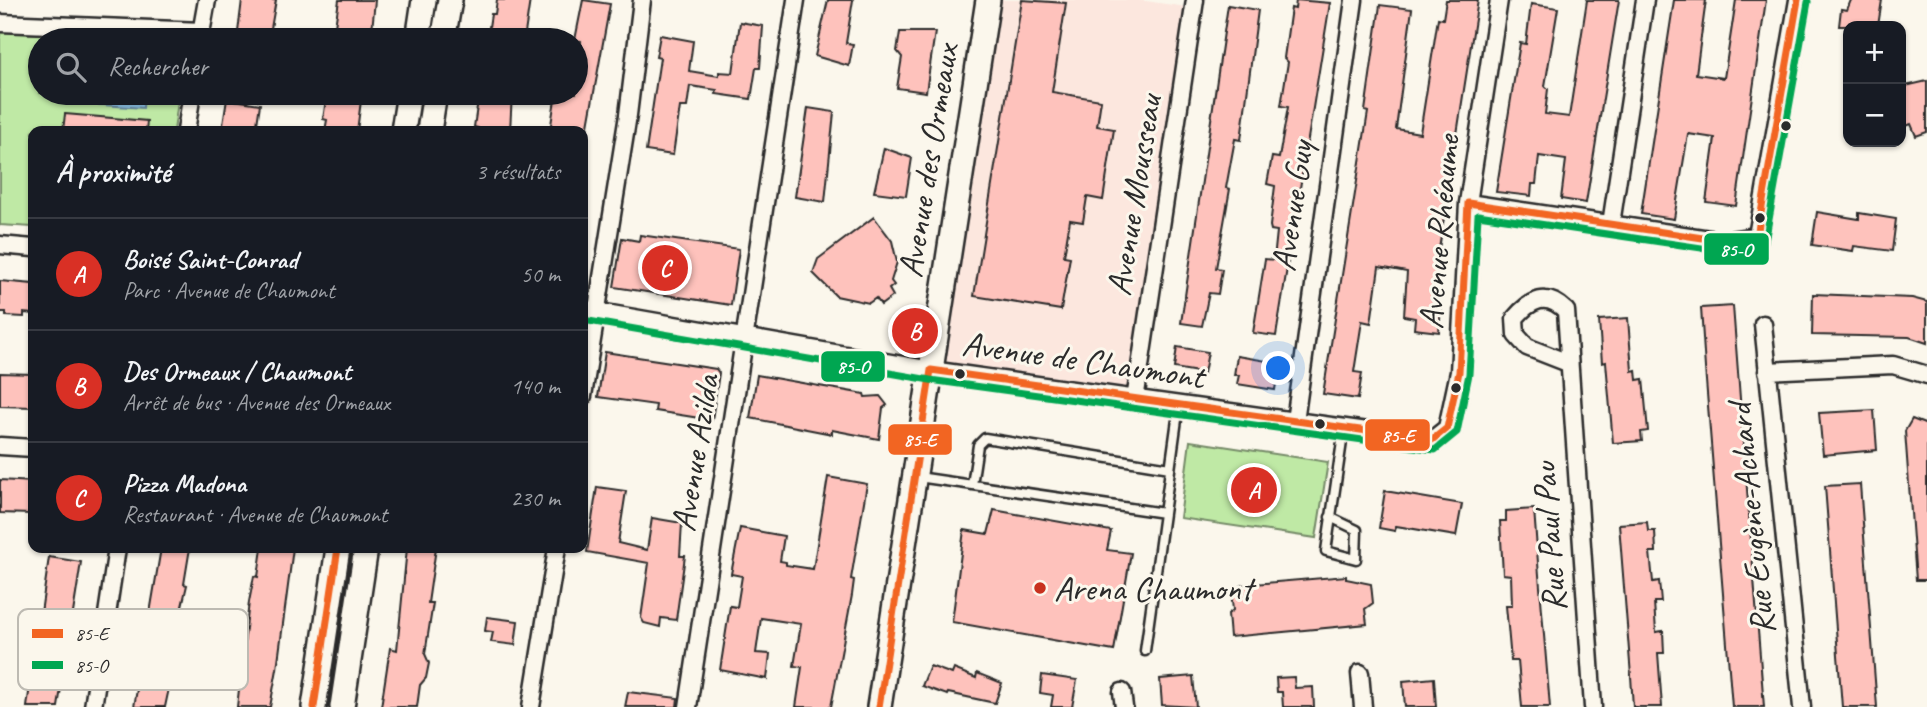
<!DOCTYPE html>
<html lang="fr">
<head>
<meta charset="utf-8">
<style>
	:root { --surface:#171b24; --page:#242831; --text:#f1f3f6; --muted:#9ea1a6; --line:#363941; --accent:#d93025 }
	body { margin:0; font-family:Caveat,sans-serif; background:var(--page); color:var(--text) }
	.controls { position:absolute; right:21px; top:21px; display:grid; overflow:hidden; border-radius:14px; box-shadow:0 2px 5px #0004 }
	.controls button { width:63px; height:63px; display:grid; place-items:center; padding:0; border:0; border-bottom:2px solid var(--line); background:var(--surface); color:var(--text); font:35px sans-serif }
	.you { position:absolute; left:1279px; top:369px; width:24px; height:24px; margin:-18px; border:5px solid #fff; border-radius:50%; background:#1a73e8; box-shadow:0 0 0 10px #1a73e833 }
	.badge { display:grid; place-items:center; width:46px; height:46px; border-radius:50%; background:var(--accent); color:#fff; font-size:23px; font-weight:700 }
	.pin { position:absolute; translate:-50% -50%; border:4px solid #fff; box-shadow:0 2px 7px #0006 }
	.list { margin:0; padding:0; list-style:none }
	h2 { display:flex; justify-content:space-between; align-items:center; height:91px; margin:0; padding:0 28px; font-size:30px }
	h2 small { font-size:23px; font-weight:400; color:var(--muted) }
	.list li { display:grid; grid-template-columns:46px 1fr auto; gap:21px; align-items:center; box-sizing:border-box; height:112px; padding:0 28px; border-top:2px solid var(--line) }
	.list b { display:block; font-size:26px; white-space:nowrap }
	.list p { margin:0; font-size:23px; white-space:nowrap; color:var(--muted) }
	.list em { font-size:23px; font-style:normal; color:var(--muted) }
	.icon { flex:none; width:38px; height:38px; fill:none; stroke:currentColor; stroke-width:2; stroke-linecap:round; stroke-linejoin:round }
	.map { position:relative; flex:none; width:1927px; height:707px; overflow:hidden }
	.search { position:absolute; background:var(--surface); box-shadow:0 2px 5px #0004; left:28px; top:28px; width:560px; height:77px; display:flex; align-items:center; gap:18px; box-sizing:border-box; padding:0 24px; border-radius:38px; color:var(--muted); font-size:26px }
	.panel { position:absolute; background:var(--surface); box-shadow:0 2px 5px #0004; left:28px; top:126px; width:560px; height:427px; border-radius:14px }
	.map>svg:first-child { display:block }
</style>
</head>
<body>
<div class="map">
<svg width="1927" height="707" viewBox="0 0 1927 707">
	<rect width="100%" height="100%" fill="#fbf7ec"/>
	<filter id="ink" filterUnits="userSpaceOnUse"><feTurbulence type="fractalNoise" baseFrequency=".0143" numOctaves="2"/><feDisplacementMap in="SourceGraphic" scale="14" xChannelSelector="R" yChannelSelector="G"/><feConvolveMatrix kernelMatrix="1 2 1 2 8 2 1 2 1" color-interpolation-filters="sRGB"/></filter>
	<g filter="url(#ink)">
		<!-- built -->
		<path fill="#fce7de" d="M989,0H1139L1193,8L1131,400L938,368Z"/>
		<!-- green -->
		<path fill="#bfe9a5" stroke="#758a68" stroke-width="2" d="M0,32L167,40H40V93H179L174,131H33V227L0,225Z
			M1190,441L1328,462L1316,538L1180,518Z"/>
		<!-- water -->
		<path fill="#92cbf1" stroke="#698ba2" stroke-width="2" d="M77,93H144L143,108L77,103Z"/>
		<!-- building -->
		<path fill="#fec2bc" stroke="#2b2b2b" stroke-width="2" d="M242,0H276L269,40H237Z
			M339,0H375L371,40H333Z
			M497,0H530L524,40H487L491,14H495Z
			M583,0L610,4L587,131H550L556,93H576L581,41L575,40Z
			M828,0H853L846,43L853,44L849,66L815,56Z
			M1022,0L1066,3L1052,92L1101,100L1097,126L1114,129L1103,200L1087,197L1083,222L1070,220L1064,256L1070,257L1061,310L974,296Z
			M1296,0L1330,3L1276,336L1253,333L1265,259L1274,260L1277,231L1271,230L1270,226L1275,186L1267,184L1272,157L1279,158L1288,107L1281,106L1288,62L1284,58L1291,8L1295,9Z
			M1446,0H1478L1437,262L1436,271H1440L1435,307L1441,308L1439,332L1414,329L1415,318L1404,316L1407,272L1379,267L1371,323L1362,321L1354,372L1362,373L1358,399L1323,394L1368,112L1365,111L1380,5L1412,9L1396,129L1420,133L1438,18L1443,19Z
			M1587,0H1619L1586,203L1561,199L1566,160L1539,156L1536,184H1532L1531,196L1496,192L1520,43L1526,44L1531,4L1558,8L1545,86L1548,89L1545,114L1569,117Z
			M1674,0H1706L1696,74L1724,78L1736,0H1766L1736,206L1706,202L1715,138L1688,134L1674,219L1641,214Z
			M1851,0H1882L1878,26H1839L1841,9L1847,10Z
			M1228,5L1258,10L1241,140L1235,139L1226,188L1230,189L1216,268L1222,269L1218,294L1209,293L1202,326L1181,323Z
			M740,22L763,26L760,68H756L751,99L716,94L717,90L690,86L687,107H680L673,155L646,151L660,58L656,57L660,35L693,41L689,71L719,76V72L733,73Z
			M900,32H935L926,92L897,88L902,57L897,51Z
			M1927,81V132L1916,136L1911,124L1901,128V87Z
			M327,93H362L357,131H325L327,120L323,119Z
			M479,93H512L510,131H478V128L474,127Z
			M227,99L260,104L256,131H222Z
			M808,108L834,112L825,202L795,197Z
			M65,114L147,121L146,131H63Z
			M884,148L912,158L906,196L874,192Z
			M1817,212L1859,219V213L1896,219L1892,251L1854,246L1853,251L1812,245Z
			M874,217L892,241L897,262L891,281L894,285L889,289L893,296L881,305L876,298L869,303L836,296L813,273L818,259Z
			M640,235L739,249L731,305L614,287L622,238L639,241Z
			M0,281L33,284V314L24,313V317L6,316V312H0Z
			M1813,294L1912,298L1927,302V343L1909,337L1812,335Z
			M1733,306L1742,425L1764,707H1732L1705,368L1701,308Z
			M1628,318L1632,371L1636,370L1637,380L1643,379L1648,431L1641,432L1642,441L1613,443L1606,362L1602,363L1599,320Z
			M1177,347L1208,352L1204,373L1174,368Z
			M605,352L716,369L719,373L712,420L655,411L656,405L598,397Z
			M1237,356L1279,363L1275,390L1237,384L1239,375H1234Z
			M0,373L33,374V407L0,406Z
			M757,375L864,394L865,397L880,396L887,405L883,408L879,439L832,430V434L750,418Z
			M1874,410L1877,450L1823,455L1819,413Z
			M1912,419L1927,425V580H1916L1905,431Z
			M828,477L867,484L851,579L854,580L852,595L831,707H796L802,667L794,666L801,624L761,618L756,653L770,654L767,679L720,670L730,606L737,607L742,576L731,574L740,528L784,536L780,561L786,562V565L813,569Z
			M0,480L33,482L31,514L0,513Z
			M1860,484L1877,707H1842L1825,486Z
			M597,487L626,491L618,543L647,550L652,518L682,523L680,556H685L676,620L661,618L660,627L644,623L641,618L649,563L587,552Z
			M1385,491L1462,504L1456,536L1396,526L1395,531L1379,528Z
			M1534,509L1538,563L1550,707H1522L1518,661H1511L1508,627L1506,606H1512L1511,575L1503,574L1500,521H1506V511Z
			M994,510L1111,531L1107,550L1131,553L1114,651L952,622L964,530L988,534Z
			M1647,522L1648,531H1655L1656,552H1650L1653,582L1659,581L1660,591L1661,602H1654L1656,632L1663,631L1664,653H1658L1662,707H1633L1631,676L1619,524Z
			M161,548H190L184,584L187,585L176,632L179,633L176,648L180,649L177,666L174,665L165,707H134Z
			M262,548H293L277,669L270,707H237L249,602L254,576L258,577Z
			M407,548H436L428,603H433L425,654L429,663L426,678L420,685L417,707H381L390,648L397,650Z
			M49,557L81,562L77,588L58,707H27L32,671L30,664H27L29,645L32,626L36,627L40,620Z
			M1346,576V579L1371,584L1373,603L1365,609L1367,624L1230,637L1228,614L1233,610L1231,591L1243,585Z
			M487,617L518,621L515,645L491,642L493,632L485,631Z
			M930,666L952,674L954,669L976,678L977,673L1002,683L995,703L948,693L947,695L922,686Z
			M1042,675L1077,680L1072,707H1051L1053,695L1040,693Z
			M1193,676L1196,707L1162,705L1160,679Z
			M1294,677L1295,688L1313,687L1314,707H1283L1282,692H1277L1276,678Z
			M1434,678L1436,707H1405L1403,681Z
			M628,692L678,698L677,707H625Z"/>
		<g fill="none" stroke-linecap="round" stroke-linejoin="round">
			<!-- lane casing -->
			<g stroke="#2b2b2b" stroke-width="13">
				<path id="lane" d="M918,477L1164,513
					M972,485L978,445L985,438L1170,468
					M1330,517L1357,530L1356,559L1326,551L1344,428
					M1145,651L1179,405"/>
			</g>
			<!-- street casing -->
			<g stroke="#2b2b2b" stroke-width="21">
				<path id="street" d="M0,23L202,31
					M200,39L207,0
					M186,131L192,93
					M1468,203L1723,241L1757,236L1798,0
					M1611,224L1645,0
					M0,245L33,248
					M583,309L931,370L1432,440L1447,428L1459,372L1468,203L1499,0
					M1763,324L1802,707
					M1568,363L1527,347L1516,335L1515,318C1531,299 1547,292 1566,311L1593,707
					M1767,371L1893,365L1927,375
					M583,396L628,115L642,0
					M1135,400L1195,0
					M1295,421L1354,0
					M0,446L33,448
					M1360,673L1363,707
					M1122,692L1124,707
					M93,707L117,548
					M531,707L557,548
					M688,707L796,0"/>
			</g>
			<!-- secondary casing -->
			<g stroke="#2b2b2b" stroke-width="28">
				<path id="secondary" d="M418,40L424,0
					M443,40L450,0
					M403,131L409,93
					M429,131L435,93
					M314,707L338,548
					M342,707L366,548
					M879,707L988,0"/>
			</g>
			<!-- lane -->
			<use href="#lane" stroke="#fbf7ec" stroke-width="8"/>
			<!-- street -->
			<use href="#street" stroke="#fbf7ec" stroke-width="16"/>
			<!-- secondary -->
			<use href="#secondary" stroke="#fbf7ec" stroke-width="23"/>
			<!-- bus-1 casing -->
			<g stroke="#fbf7ec" stroke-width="12">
				<path id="bus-1" d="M314,707L338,548
					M879,707L931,370L1432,440L1447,428L1459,372L1468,203L1723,241L1757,236L1798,0"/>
			</g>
			<!-- bus-2 casing -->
			<g stroke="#fbf7ec" stroke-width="12">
				<path id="bus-2" d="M583,320L930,380L1435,450L1457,432L1469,374L1478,215L1722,251L1760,246L1765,242L1808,2"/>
			</g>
			<!-- bus-1 -->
			<use href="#bus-1" stroke="#f26522" stroke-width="7"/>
			<!-- bus-2 -->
			<use href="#bus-2" stroke="#00a651" stroke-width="7"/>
		</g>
	</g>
	<!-- markers -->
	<g fill="#2b2b2b" stroke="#fbf7ec" stroke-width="2.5">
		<circle cx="1786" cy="126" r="6"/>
		<circle cx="1760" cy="218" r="6"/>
		<circle cx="960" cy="374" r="6"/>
		<circle cx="1456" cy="388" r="6"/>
		<circle cx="1320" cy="424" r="6"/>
	</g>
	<circle fill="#c8321e" stroke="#fbf7ec" stroke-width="2.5" cx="1040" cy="588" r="7"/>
	<g text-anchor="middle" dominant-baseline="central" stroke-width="6" stroke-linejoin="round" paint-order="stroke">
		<!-- street labels -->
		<g font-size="35" fill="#2b2b2b" stroke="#fbf7ec">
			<text transform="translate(928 161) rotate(-81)">Avenue des Ormeaux</text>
			<text transform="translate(1134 195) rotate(-81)">Avenue Mousseau</text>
			<text transform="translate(1292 206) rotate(-82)">Avenue Guy</text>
			<text transform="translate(1439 232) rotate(-85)">Avenue Rhéaume</text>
			<text transform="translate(1083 360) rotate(8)">Avenue de Chaumont</text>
			<text transform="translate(695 453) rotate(-81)">Avenue Azilda</text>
			<text transform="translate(1751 519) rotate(-96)">Rue Eugène-Achard</text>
			<text transform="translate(1549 537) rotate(-94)">Rue Paul Pau</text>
		</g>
		<!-- poi labels -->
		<g font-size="35" fill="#2b2b2b" stroke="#fbf7ec" text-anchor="start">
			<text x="1054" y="588">Arena Chaumont</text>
		</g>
	</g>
	<!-- legend -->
	<rect x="18" y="609" width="230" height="81" rx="10" fill="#fbf7ec" stroke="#bdbab2" stroke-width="2"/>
	<rect x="32" y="629" width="31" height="9" fill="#f26522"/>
	<rect x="32" y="661" width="31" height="8" fill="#00a651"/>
	<g font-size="19" fill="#2b2b2b">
		<text x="75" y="640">85-E</text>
		<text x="75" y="672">85-O</text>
	</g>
	<g stroke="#fbf7ec" stroke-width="2.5">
		<rect x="1703" y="232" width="67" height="34" rx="7" fill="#00a651"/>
		<rect x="820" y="350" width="66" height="33" rx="7" fill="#00a651"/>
		<rect x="1364" y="418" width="67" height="34" rx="7" fill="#f26522"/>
		<rect x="887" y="423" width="66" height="33" rx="7" fill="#f26522"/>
	</g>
	<g font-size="19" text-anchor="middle" font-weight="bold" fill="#fff">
		<text x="1736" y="256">85-O</text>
		<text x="853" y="373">85-O</text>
		<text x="1398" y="442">85-E</text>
		<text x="920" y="446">85-E</text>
	</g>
</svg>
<div class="controls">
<button>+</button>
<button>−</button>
</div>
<div class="you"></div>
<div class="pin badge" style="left:1254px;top:490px">A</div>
<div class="pin badge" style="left:915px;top:331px">B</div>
<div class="pin badge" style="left:665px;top:268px">C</div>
<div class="search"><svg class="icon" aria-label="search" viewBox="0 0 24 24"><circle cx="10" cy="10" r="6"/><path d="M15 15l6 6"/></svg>Rechercher</div>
<section class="panel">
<h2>À proximité<small>3 résultats</small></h2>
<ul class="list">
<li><span class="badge">A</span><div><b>Boisé Saint-Conrad</b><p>Parc · Avenue de Chaumont</p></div><em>50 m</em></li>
<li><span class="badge">B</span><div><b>Des Ormeaux / Chaumont</b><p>Arrêt de bus · Avenue des Ormeaux</p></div><em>140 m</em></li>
<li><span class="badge">C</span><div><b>Pizza Madona</b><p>Restaurant · Avenue de Chaumont</p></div><em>230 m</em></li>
</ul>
</section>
</div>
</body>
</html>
